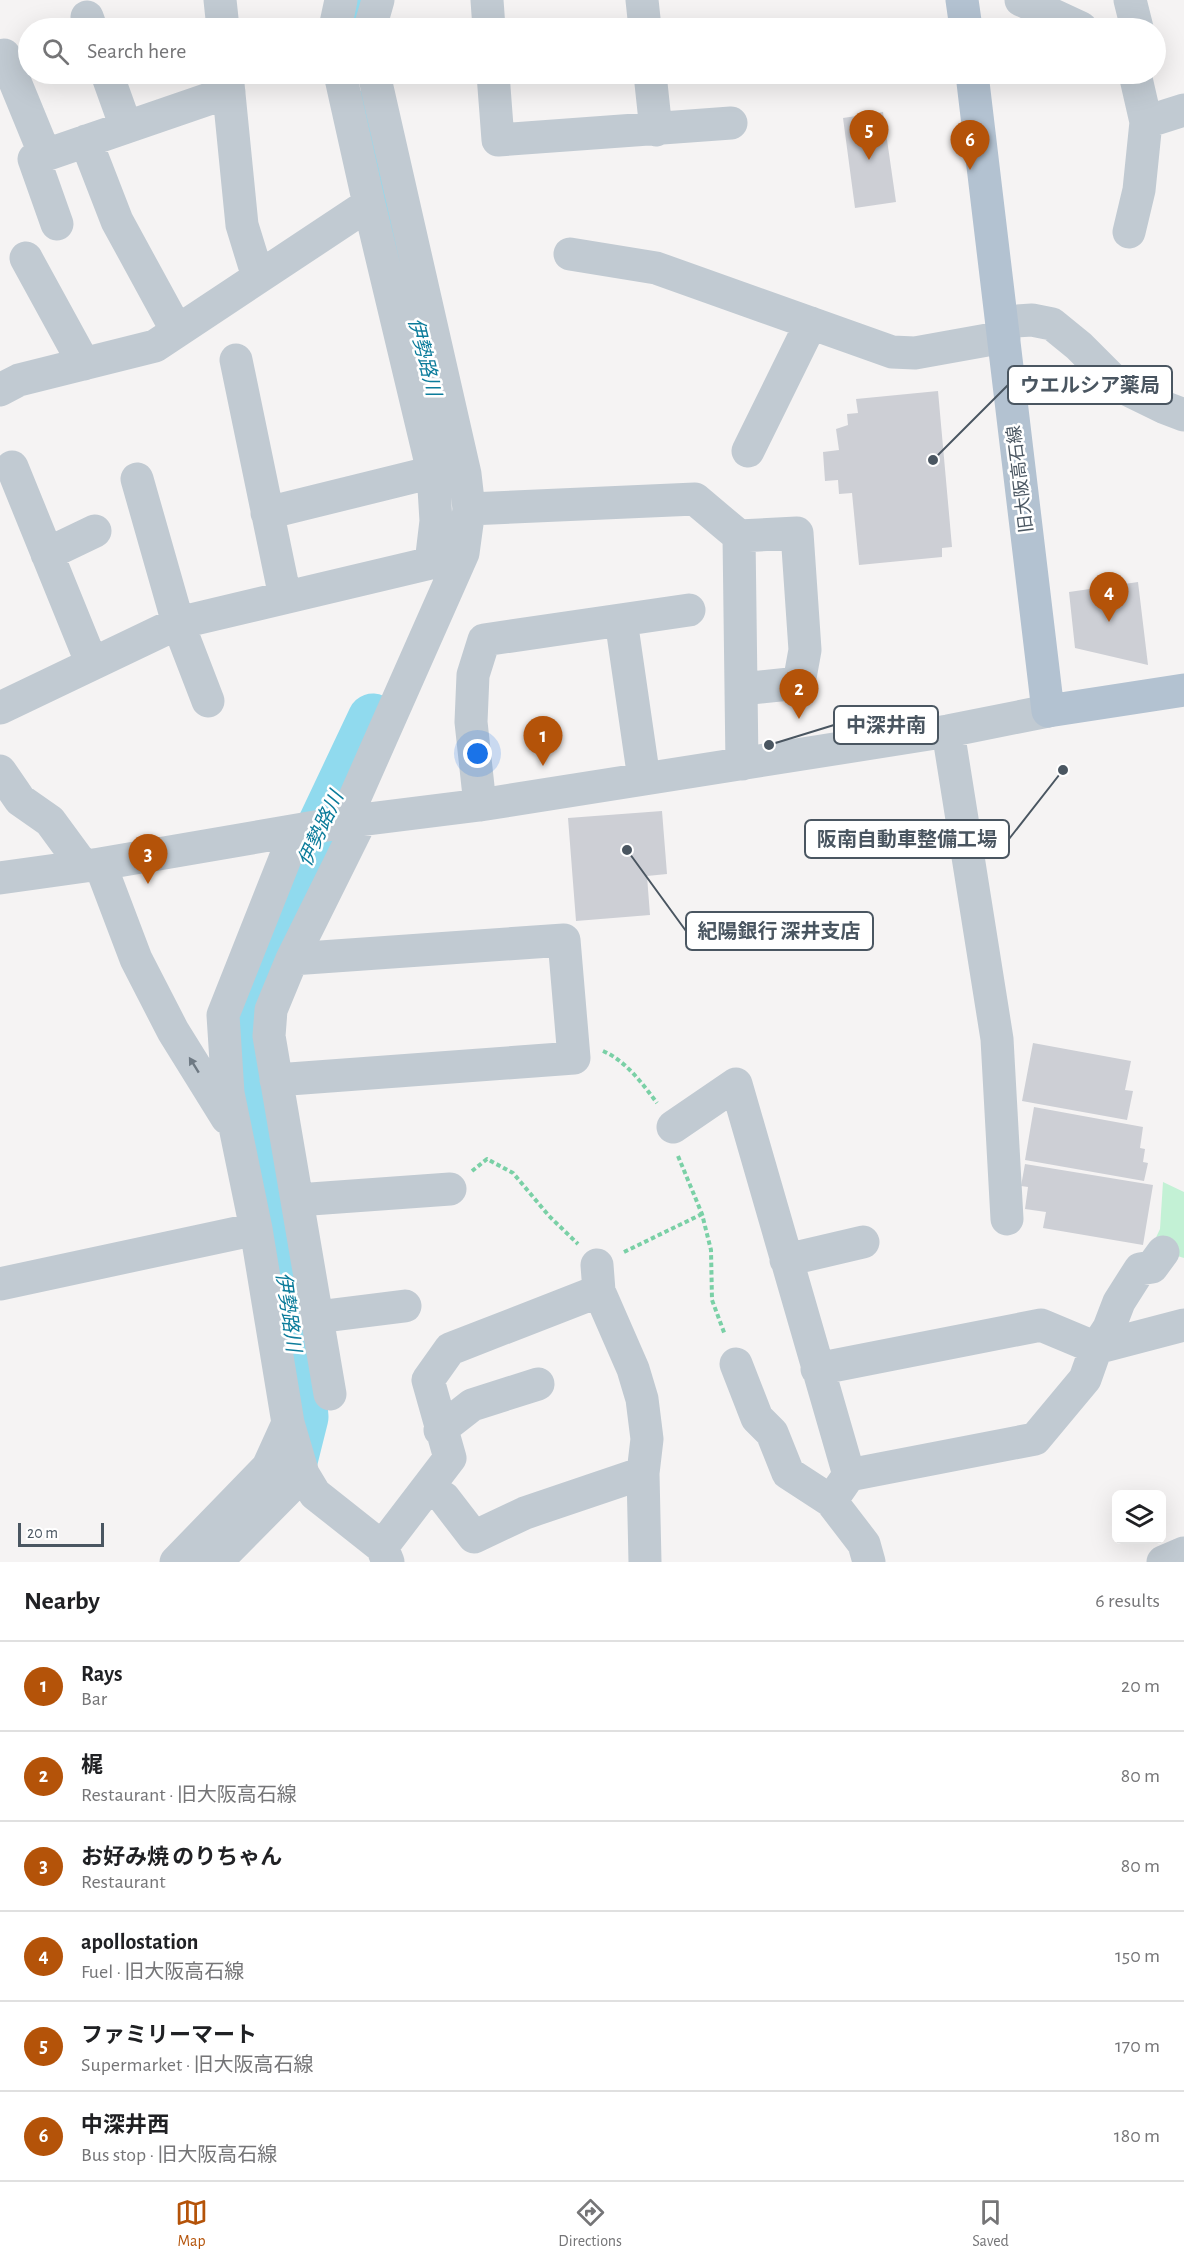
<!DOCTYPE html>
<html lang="en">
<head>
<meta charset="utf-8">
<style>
	:root { --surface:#fff; --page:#f6f6f6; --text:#202124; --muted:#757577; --line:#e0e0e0; --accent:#b45309 }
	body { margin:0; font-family:"Alegreya Sans","Noto Sans JP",sans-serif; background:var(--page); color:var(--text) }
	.controls { position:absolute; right:18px; bottom:18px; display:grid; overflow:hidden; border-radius:9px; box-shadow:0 6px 24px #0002 }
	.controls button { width:54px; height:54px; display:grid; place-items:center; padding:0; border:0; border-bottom:2px solid var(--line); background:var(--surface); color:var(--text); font:30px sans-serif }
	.scale { position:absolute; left:18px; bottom:15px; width:86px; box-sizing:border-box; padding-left:6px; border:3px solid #4a5661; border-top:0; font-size:16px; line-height:21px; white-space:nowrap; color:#4a5661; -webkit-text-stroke:4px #fff; paint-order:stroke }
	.you { position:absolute; left:478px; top:754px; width:21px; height:21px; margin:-15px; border:4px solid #fff; border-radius:50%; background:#1a73e8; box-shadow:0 0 0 9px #1a73e833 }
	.badge { display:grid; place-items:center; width:39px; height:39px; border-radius:50%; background:var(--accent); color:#fff; font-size:20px; font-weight:700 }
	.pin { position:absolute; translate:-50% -50px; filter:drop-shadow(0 2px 3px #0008) }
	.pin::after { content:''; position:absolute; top:32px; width:21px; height:18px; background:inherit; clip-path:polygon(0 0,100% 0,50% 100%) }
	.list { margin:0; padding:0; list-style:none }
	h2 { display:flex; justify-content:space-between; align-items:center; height:78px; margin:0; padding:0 24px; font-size:26px }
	h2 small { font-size:20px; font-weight:400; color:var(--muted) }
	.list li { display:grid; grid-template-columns:39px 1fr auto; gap:18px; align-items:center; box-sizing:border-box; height:90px; padding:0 24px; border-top:2px solid var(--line) }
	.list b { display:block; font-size:22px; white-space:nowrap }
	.list p { margin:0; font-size:20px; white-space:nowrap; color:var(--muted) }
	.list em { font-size:20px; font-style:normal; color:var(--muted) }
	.icon { flex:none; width:33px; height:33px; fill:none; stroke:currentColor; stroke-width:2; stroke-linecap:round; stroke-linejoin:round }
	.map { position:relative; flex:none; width:1184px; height:1562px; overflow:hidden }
	.search { position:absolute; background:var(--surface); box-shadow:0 6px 24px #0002; left:18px; right:18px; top:18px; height:66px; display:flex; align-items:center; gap:15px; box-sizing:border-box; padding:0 21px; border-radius:33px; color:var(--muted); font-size:22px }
	.sheet { height:618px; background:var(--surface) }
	nav { display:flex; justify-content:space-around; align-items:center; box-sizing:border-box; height:84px; border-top:2px solid var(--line); background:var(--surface); font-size:16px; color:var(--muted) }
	nav a { display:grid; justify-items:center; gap:3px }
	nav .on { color:var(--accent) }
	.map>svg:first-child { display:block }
</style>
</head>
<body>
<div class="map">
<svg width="1184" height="1562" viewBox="0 0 1184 1562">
	<rect width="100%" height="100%" fill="#f5f3f3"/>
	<!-- green -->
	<path fill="#c3f1d5" d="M1163,1182L1184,1192V1258L1151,1248L1160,1229Z"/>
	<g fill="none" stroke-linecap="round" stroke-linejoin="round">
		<!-- river -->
		<path stroke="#90daee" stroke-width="51" d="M353,28L352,21L357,0
			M364,116L406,283
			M282,1473L292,1461L303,1417L299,1372L282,1273L239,1029L248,983L373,719"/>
	</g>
	<!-- building -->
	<path fill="#cdcfd5" d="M883,112L896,202L855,208L843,118Z
		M938,391L952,547L942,548V557L859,565L852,493L839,494L838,480L825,481L823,452L839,450L836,429L848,425L847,414L858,413L856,399Z
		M1138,582L1148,665L1075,648L1069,592Z
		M662,811L667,874L647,876L650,915L576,921L568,818Z
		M1033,1043L1131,1061L1125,1090L1133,1091L1127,1120L1022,1101Z
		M1034,1107L1143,1127L1140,1148L1145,1149L1143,1162L1148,1163L1144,1181L1025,1160Z
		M1025,1164L1153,1185L1143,1245L1043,1228L1046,1212L1025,1209L1028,1187L1021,1186Z"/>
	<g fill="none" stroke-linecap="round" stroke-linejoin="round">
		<!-- path -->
		<path stroke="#7ad0a6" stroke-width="4" stroke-dasharray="4.5 3" stroke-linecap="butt" d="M603,1051C626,1061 642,1083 657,1103
			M678,1156L702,1214L711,1250L712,1300L725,1335
			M472,1171L487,1159L513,1173L549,1216L578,1244
			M624,1252L702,1214"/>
		<!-- minor -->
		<path stroke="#c1cad2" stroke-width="33" d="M220,0L223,28
			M487,0L489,28
			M642,0L645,28
			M1021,0L1081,28
			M1130,0L1137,28
			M87,17L91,28
			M335,28L341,0
			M370,28L378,0
			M4,55L45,155
			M107,74L126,127
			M227,74L242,225L258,277
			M493,74L498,140L731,123
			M650,74L656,130
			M1135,74L1146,122L1184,110
			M86,141L117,221L177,331
			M57,224L34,159L229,92
			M1129,232L1139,190L1146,122
			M570,254L656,268L892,352L915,353L1004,337
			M26,258L84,364
			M1002,322L1032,320L1052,324L1079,346L1118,385L1163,407L1184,415
			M236,360L285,597
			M0,390L19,380L155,346L369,204L340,74
			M748,451L811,323
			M12,467L92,664
			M137,479L178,623L208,701
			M469,509L695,499L739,536L742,764
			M267,513L433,472
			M739,536L797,533L805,650L799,683L742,689
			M47,554L95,531
			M621,620L644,779
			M0,708L178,623L431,563L436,521L433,472L369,204
			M948,731L997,1039L1007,1219
			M0,771L20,800L50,821L83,866
			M480,805L471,722L473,675L484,640L689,610
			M344,822L463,553L469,509L465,474L374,74
			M100,864L136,959L173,1031L227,1118
			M0,878L100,864L344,822L480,805L948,731L1048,711
			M276,1080L574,1058L564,940L292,959
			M673,1127L736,1084L849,1475L831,1501L864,1544L869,1562
			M297,1200L450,1189
			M786,1260L863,1242
			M597,1265L599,1291L633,1369L642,1399L647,1439L643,1473L645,1562
			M0,1284L256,1229
			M317,1317L405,1306
			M736,1364L757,1418L772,1433L788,1473L831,1501
			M817,1369L1041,1325L1096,1348L1184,1325
			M330,1394L269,1036L271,1010L292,959L361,820
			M288,1423L303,1474L315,1494L382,1547L388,1562
			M440,1430L472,1405L538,1384
			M849,1475L1035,1439L1085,1379L1096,1348L1109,1328L1119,1302L1140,1269L1152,1267L1163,1252
			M428,1487L444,1498L474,1537L525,1513L643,1473
			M382,1547L450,1458L428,1380L450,1349L599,1291
			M176,1562L268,1467L288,1423L256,1229L228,1093L223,1015L296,831
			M216,1562L303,1474
			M1163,1562L1184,1553"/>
		<!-- major -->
		<path stroke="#b3c2d1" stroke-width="33" d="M962,0L966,28
			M972,74L1048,711L1184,690"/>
	</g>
	<!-- one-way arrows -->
	<defs><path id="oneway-solid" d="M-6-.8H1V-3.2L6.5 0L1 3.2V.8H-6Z" transform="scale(1.5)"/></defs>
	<use fill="#6e7983" href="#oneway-solid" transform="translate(194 1065) rotate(-122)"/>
	<g text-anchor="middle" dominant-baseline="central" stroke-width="5" stroke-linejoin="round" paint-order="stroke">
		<!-- street labels -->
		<g font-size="18" fill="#4a5661" stroke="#fff">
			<text transform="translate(1021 479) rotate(-97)">旧大阪高石線</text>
		</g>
		<!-- water labels -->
		<g font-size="20" font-style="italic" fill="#0c7c9b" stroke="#fff">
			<text transform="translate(424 357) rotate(76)">伊勢路川</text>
			<text transform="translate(321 829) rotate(-65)">伊勢路川</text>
			<text transform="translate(288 1312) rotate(82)">伊勢路川</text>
		</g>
	</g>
	<!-- callouts -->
	<path fill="none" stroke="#4a5661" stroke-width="2" d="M933 460L1008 385M769 745L834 725M1063 770L1009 839M627 850L686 931"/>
	<g fill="#4a5661" stroke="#fff" stroke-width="2">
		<circle cx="933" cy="460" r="6"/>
		<circle cx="769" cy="745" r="6"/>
		<circle cx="1063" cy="770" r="6"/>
		<circle cx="627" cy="850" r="6"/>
	</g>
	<g fill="#fff" stroke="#4a5661" stroke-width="2">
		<rect x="1008" y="366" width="164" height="38" rx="6"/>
		<rect x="834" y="706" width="104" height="38" rx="6"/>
		<rect x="805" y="820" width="204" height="38" rx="6"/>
		<rect x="686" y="912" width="187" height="38" rx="6"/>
	</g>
	<g font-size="20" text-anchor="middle" font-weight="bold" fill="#4a5661">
		<text x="1090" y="392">ウエルシア薬局</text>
		<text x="886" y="732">中深井南</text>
		<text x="907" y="846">阪南自動車整備工場</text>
		<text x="779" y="938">紀陽銀行 深井支店</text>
	</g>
</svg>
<div class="controls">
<button><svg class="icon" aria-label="layers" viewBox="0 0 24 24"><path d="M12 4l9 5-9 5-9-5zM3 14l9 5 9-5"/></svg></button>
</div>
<div class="scale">20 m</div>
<div class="you"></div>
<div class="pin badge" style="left:543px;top:766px">1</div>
<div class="pin badge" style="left:799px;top:719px">2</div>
<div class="pin badge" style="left:148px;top:884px">3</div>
<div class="pin badge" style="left:1109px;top:622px">4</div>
<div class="pin badge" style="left:869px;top:160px">5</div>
<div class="pin badge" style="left:970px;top:170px">6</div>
<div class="search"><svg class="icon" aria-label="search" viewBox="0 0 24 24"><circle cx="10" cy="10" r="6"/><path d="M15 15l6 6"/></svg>Search here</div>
</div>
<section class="sheet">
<h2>Nearby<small>6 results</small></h2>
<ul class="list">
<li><span class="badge">1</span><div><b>Rays</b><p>Bar</p></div><em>20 m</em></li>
<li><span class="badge">2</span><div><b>梶</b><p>Restaurant · 旧大阪高石線</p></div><em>80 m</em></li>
<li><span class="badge">3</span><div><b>お好み焼 のりちゃん</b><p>Restaurant</p></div><em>80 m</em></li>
<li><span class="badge">4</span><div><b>apollostation</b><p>Fuel · 旧大阪高石線</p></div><em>150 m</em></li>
<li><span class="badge">5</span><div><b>ファミリーマート</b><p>Supermarket · 旧大阪高石線</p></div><em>170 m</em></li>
<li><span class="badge">6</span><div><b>中深井西</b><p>Bus stop · 旧大阪高石線</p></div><em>180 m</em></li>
</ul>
</section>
<nav>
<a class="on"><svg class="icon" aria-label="map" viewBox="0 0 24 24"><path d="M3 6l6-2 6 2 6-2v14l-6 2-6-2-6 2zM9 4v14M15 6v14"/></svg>Map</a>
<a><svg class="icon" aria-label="directions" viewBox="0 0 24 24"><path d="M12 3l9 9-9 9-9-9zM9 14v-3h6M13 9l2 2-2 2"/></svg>Directions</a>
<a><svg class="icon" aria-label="saved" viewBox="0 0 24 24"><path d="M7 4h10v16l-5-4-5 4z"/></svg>Saved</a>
</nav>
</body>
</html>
